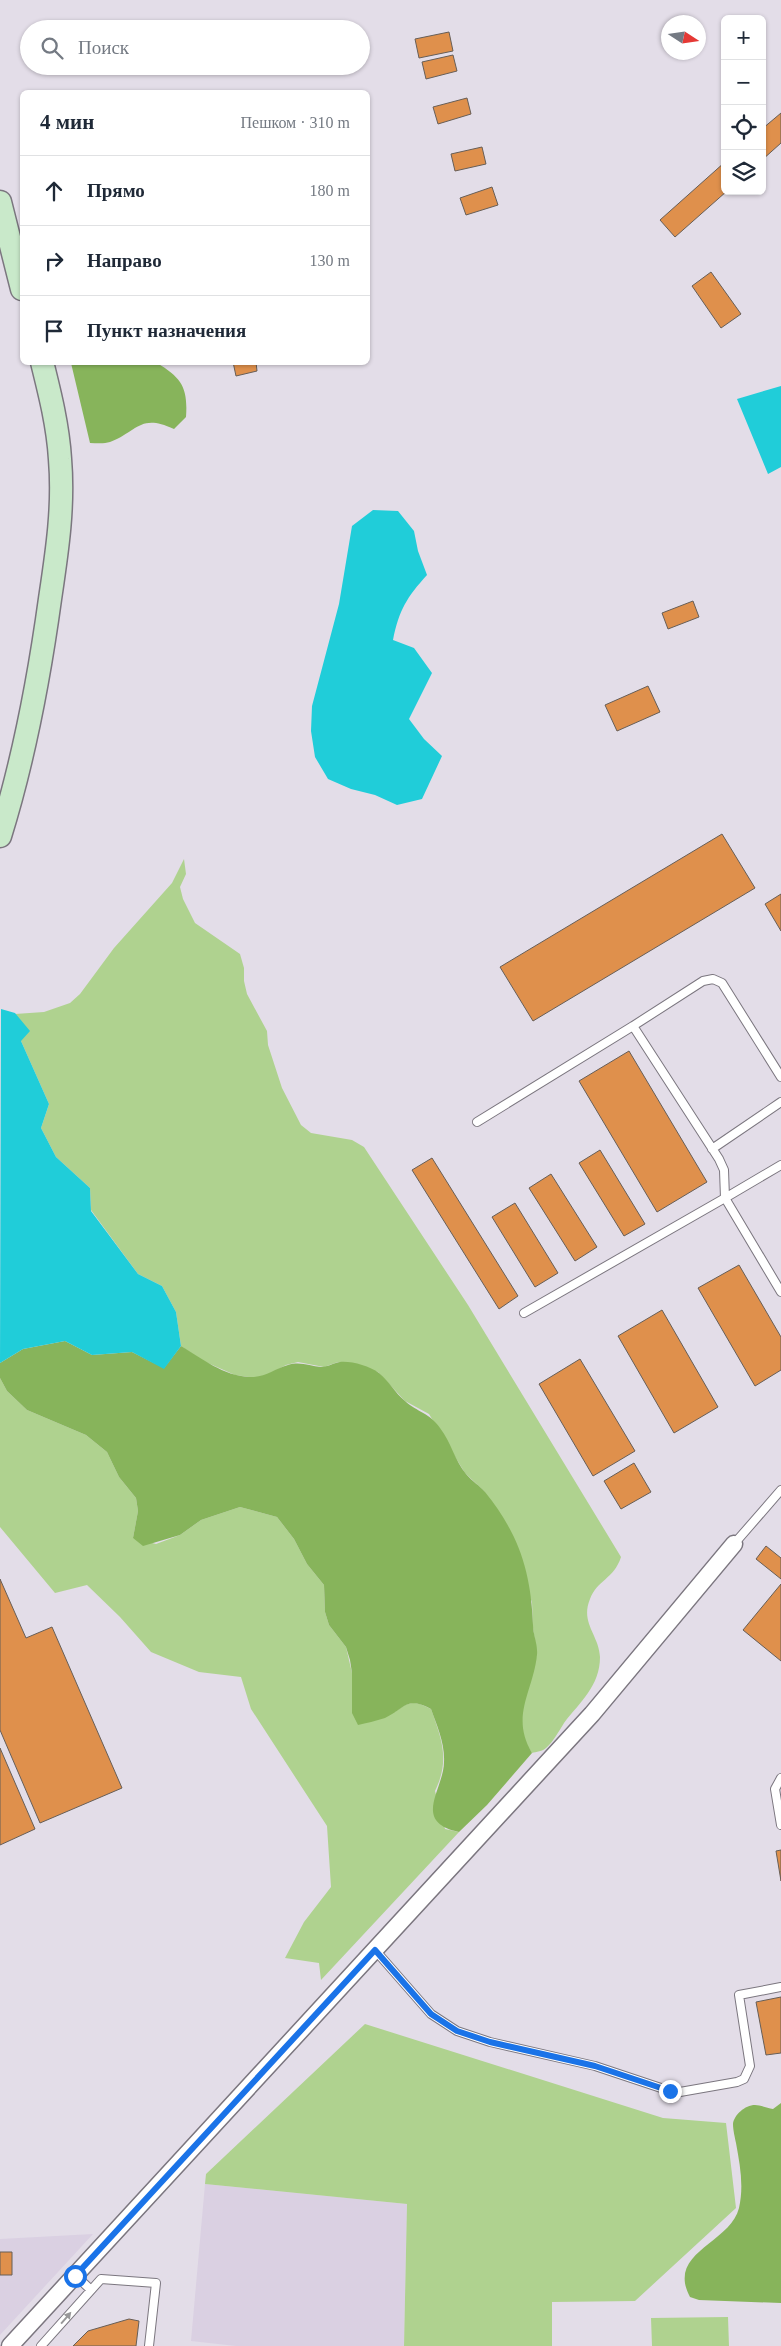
<!DOCTYPE html>
<html lang="ru">
<head>
<meta charset="utf-8">
<style>
	:root { --surface:#fff; --page:#f2f2f3; --text:#1f2937; --muted:#747a83; --line:#e0e1e3 }
	body { margin:0; font-family:Georgia,serif; background:var(--page); color:var(--text) }
	.controls { position:absolute; right:15px; top:15px; display:grid; overflow:hidden; border-radius:8px; box-shadow:0 1px 4px #0004 }
	.controls button { width:45px; height:45px; display:grid; place-items:center; padding:0; border:0; border-bottom:1px solid var(--line); background:var(--surface); color:var(--text); font:25px sans-serif }
	.compass { position:absolute; left:661px; top:15px; width:45px; height:45px; border-radius:50%; background:var(--surface); box-shadow:0 1px 4px #0004; rotate:102deg }
	.stop { position:absolute; width:15px; height:15px; margin:-11px; border:4px solid #1a73e8; border-radius:50%; background:#fff }
	.stop.end { background:#1a73e8; border-color:#fff; box-shadow:0 1px 5px #0008 }
	.list { margin:0; padding:0; list-style:none }
	h2 { display:flex; justify-content:space-between; align-items:center; height:65px; margin:0; padding:0 20px; font-size:21px }
	h2 small { font-size:16px; font-weight:400; color:var(--muted) }
	.list li { display:grid; grid-template-columns:32px 1fr auto; gap:15px; align-items:center; box-sizing:border-box; height:70px; padding:0 20px; border-top:1px solid var(--line) }
	.list b { display:block; font-size:19px; white-space:nowrap }
	.list em { font-size:16px; font-style:normal; color:var(--muted) }
	.icon { flex:none; width:28px; height:28px; fill:none; stroke:currentColor; stroke-width:2; stroke-linecap:round; stroke-linejoin:round }
	.map { position:relative; flex:none; width:781px; height:2346px; overflow:hidden }
	.search { position:absolute; background:var(--surface); box-shadow:0 1px 4px #0004; left:20px; top:20px; width:350px; height:55px; display:flex; align-items:center; gap:12px; box-sizing:border-box; padding:0 18px; border-radius:28px; color:var(--muted); font-size:19px }
	.panel { position:absolute; background:var(--surface); box-shadow:0 1px 4px #0004; left:20px; top:90px; width:350px; height:275px; border-radius:8px }
	.map>svg:first-child { display:block }
</style>
</head>
<body>
<div class="map">
<svg width="781" height="2346" viewBox="0 0 781 2346">
	<rect width="100%" height="100%" fill="#e3dde8"/>
	<!-- built -->
	<path fill="#dad0e2" d="M205,2184L407,2204L404,2346H236L191,2341Z
		M93,2234L0,2335V2239Z"/>
	<!-- green -->
	<path fill="#afd28f" d="M184,859L186,874L180,887L183,899L195,923L240,954L244,968V981L247,994L267,1031L268,1045L282,1088L301,1125L311,1133L352,1140L364,1147L468,1305L621,1557C614,1579 597,1580 590,1599C580,1623 599,1635 600,1657C600,1686 580,1702 564,1723C559,1731 553,1742 546,1748C543,1751 536,1752 532,1753L523,1739L522,1725V1711L537,1654L533,1628L532,1602L484,1491L465,1473L429,1414L405,1401L378,1372L338,1362L324,1367L298,1362L286,1365L263,1377H249L235,1375L201,1360L181,1346L176,1312L162,1286L138,1274L91,1210L90,1188L56,1157L41,1128L49,1104L21,1041L15,1014L44,1012L70,1003L80,994L114,948L172,883Z
		M0,1378L7,1391L27,1410L86,1435L107,1452L119,1477L136,1498L138,1511L133,1538L156,1544L180,1535L201,1520L240,1507L277,1517L294,1539L307,1564L324,1585L325,1612L329,1625L346,1647L352,1673L395,1712C410,1700 415,1701 431,1709C442,1740 450,1760 435,1791L445,1829L459,1832L321,1980L319,1963L285,1958L304,1922L331,1887L327,1826L251,1709L241,1677L199,1672L151,1652L120,1617L87,1585L55,1593L0,1527Z
		M365,2024L663,2118L726,2123L736,2208L635,2301L552,2302V2346H404L407,2204L205,2184L206,2174Z
		M728,2317L729,2346H652L651,2318Z"/>
	<!-- forest -->
	<path fill="#87b45b" d="M71,363H157C182,378 188,388 186,417L174,429C140,413 138,431 110,442C104,444 96,443 90,443Z
		M65,1341L92,1355L132,1352L164,1368L181,1346C201,1358 224,1376 249,1377C265,1378 274,1369 288,1365C300,1361 310,1366 321,1367C328,1367 333,1363 340,1362C352,1361 369,1366 379,1373C389,1381 395,1393 405,1401C417,1412 430,1413 440,1428C451,1442 455,1461 466,1474C472,1481 480,1486 485,1492C519,1534 531,1572 533,1625C533,1635 538,1644 537,1655C533,1692 510,1716 532,1753L487,1805L459,1832C411,1822 444,1789 444,1762C445,1743 437,1726 431,1709C406,1696 406,1708 385,1718C376,1721 366,1723 358,1725L352,1713V1673L350,1660L346,1647L329,1625L325,1612L324,1585L307,1564L294,1539L277,1517L240,1507L201,1520L180,1535L143,1546L133,1538L138,1511L136,1498L119,1477L107,1452L86,1435L27,1410L7,1391L0,1378V1363L23,1349Z
		M781,2103V2303L699,2300L690,2297C666,2252 730,2244 739,2208C744,2186 740,2165 736,2143C735,2138 733,2130 733,2124C734,2115 745,2105 755,2105C760,2105 767,2108 773,2109Z"/>
	<!-- water -->
	<path fill="#20cdd9" d="M781,386V467L768,474L737,399Z
		M373,510L398,511L414,531L418,551L427,575C407,597 399,610 393,640L414,648L432,673L409,719L424,739L442,756L422,799L397,805L375,795L351,789L328,779L315,757L311,731L312,706L339,604L352,526Z
		M1,1009L15,1013L30,1031L21,1041L49,1104L41,1128L56,1157L90,1188L91,1211L138,1274L162,1286L176,1312L181,1346L164,1369L132,1352L92,1355L65,1341L23,1349L0,1363Z"/>
	<!-- building -->
	<path fill="#df904c" stroke="#675e57" d="M449,32L453,51L419,58L415,39Z
		M453,55L457,71L426,79L422,62Z
		M467,98L471,114L438,124L433,107Z
		M781,113V143L762,160V129Z
		M482,147L486,164L455,171L451,154Z
		M725,162V191H727L675,237L660,220Z
		M492,187L498,205L466,215L460,198Z
		M711,272L741,314L721,328L692,286Z
		M233,362H256L257,371L236,376Z
		M693,601L699,617L668,629L662,613Z
		M648,686L660,712L617,731L605,705Z
		M722,834L755,888L533,1021L500,967Z
		M781,894V931L765,904Z
		M629,1051L707,1182L657,1212L579,1081Z
		M600,1150L645,1224L624,1236L579,1163Z
		M432,1158L518,1296L499,1309L412,1170Z
		M551,1174L597,1247L575,1261L529,1188Z
		M515,1203L558,1273L535,1287L492,1217Z
		M739,1265L781,1337V1370L755,1386L698,1288Z
		M662,1310L718,1407L674,1433L618,1336Z
		M580,1359L635,1451L593,1476L539,1384Z
		M634,1463L651,1492L621,1509L604,1481Z
		M766,1546L781,1558V1579L756,1559Z
		M0,1579L26,1638L52,1627L122,1788L40,1823L0,1730Z
		M781,1584V1661L743,1630Z
		M0,1748L35,1829L0,1845Z
		M781,1850V1881L776,1851Z
		M781,1997V2053L766,2055L756,2002Z
		M0,2252H12V2275H0Z
		M129,2319L139,2321L136,2346H73L88,2331Z"/>
	<g fill="none" stroke-linecap="round" stroke-linejoin="round">
		<!-- lane casing -->
		<g stroke="#7b767f" stroke-width="10">
			<path id="lane" d="M633,1026L703,981L713,979L722,983L781,1077
				M477,1122L633,1026L719,1159L724,1170L725,1198
				M712,1149L781,1102
				M725,1198L781,1165
				M524,1313L725,1198L781,1292
				M734,1544L781,1490
				M781,1778L775,1789L781,1825
				M375,1950L431,2014L457,2031L490,2042L595,2066L670,2091L680,2092L737,2082L744,2079L750,2066L739,1995L781,1987
				M75,2275L91,2290
				M41,2346L101,2279L156,2283L149,2346"/>
		</g>
		<!-- street casing -->
		<g stroke="#7b767f" stroke-width="19">
			<path id="street" d="M10,2346L592,1714L734,1544"/>
		</g>
		<!-- secondary casing -->
		<g stroke="#7b767f" stroke-width="25">
			<path id="secondary" d="M0,202L22,289
				M0,836C24,759 39,679 50,599C57,552 64,507 60,459C58,426 50,394 42,362"/>
		</g>
		<!-- lane -->
		<use href="#lane" stroke="#fff" stroke-width="8"/>
		<!-- street -->
		<use href="#street" stroke="#fff" stroke-width="16"/>
		<!-- secondary -->
		<use href="#secondary" stroke="#c9e9ca" stroke-width="22"/>
	</g>
	<!-- one-way arrows -->
	<defs><path id="oneway-solid" d="M-6-.8H1V-3.2L6.5 0L1 3.2V.8H-6Z" transform="scale(1.25)"/></defs>
	<use fill="#989899" href="#oneway-solid" transform="translate(66 2318) rotate(-49)"/>
	<g fill="none" stroke-linecap="round" stroke-linejoin="round">
		<!-- route -->
		<path stroke="#1a73e8" stroke-width="6" d="M75,2276L375,1950L431,2014L457,2031L490,2042L595,2066L670,2091"/>
	</g>
</svg>
<div class="controls">
<button>+</button>
<button>−</button>
<button><svg class="icon" aria-label="locate" viewBox="0 0 24 24"><circle cx="12" cy="12" r="6"/><path d="M12 2v4M12 18v4M2 12h4M18 12h4"/></svg></button>
<button><svg class="icon" aria-label="layers" viewBox="0 0 24 24"><path d="M12 4l9 5-9 5-9-5zM3 14l9 5 9-5"/></svg></button>
</div>
<svg class="compass" viewBox="-18 -18 36 36"><path d="M0-13l5 13h-10z" fill="#e53935"/><path d="M0 13l5-13h-10z" fill="#747a83"/></svg>
<div class="stop" style="left:75px;top:2276px"></div>
<div class="stop end" style="left:670px;top:2091px"></div>
<div class="search"><svg class="icon" aria-label="search" viewBox="0 0 24 24"><circle cx="10" cy="10" r="6"/><path d="M15 15l6 6"/></svg>Поиск</div>
<section class="panel">
<h2>4 мин<small>Пешком · 310 m</small></h2>
<ul class="list">
<li><svg class="icon" aria-label="ahead" viewBox="0 0 24 24"><path d="M12 20V5M6 11l6-6 6 6"/></svg><div><b>Прямо</b></div><em>180 m</em></li>
<li><svg class="icon" aria-label="right" viewBox="0 0 24 24"><path d="M7 20v-9h11M14 6l5 5-5 5"/></svg><div><b>Направо</b></div><em>130 m</em></li>
<li><svg class="icon" aria-label="arrive" viewBox="0 0 24 24"><path d="M6 21V4h12l-3 4 3 4H6"/></svg><div><b>Пункт назначения</b></div></li>
</ul>
</section>
</div>
</body>
</html>
